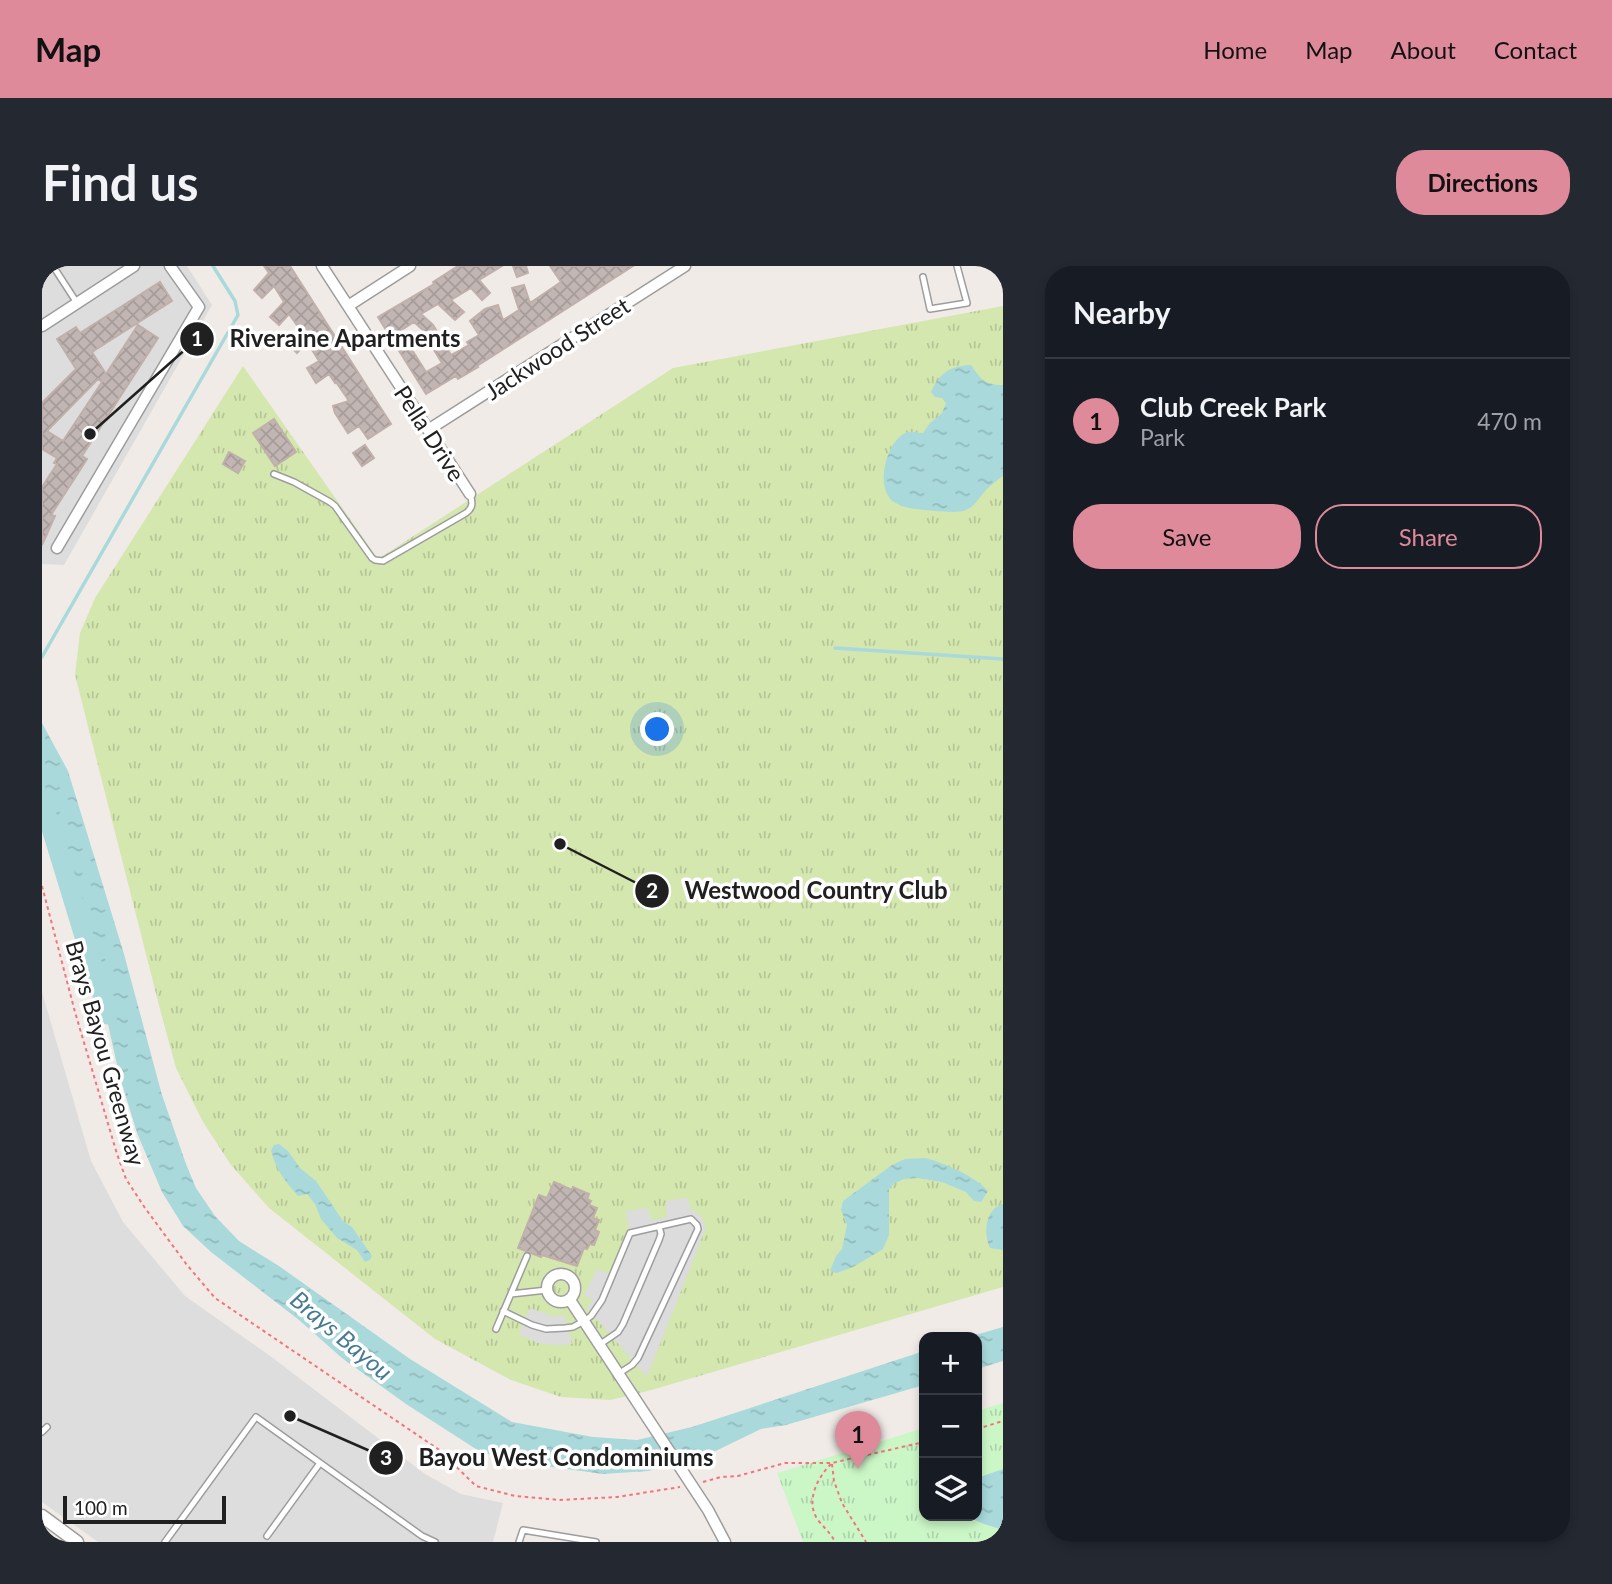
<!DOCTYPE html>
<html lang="en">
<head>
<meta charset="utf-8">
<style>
	:root { --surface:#171b24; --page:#242831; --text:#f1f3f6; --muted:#9ea1a6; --line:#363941; --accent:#de8a9a }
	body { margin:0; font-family:Lato,sans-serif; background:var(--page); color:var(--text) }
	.controls { position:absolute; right:21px; bottom:21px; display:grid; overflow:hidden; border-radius:14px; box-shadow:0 4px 10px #0003 }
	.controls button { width:63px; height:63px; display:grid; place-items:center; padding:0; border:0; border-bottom:2px solid var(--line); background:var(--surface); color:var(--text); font:35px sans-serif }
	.scale { position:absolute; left:21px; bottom:18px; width:163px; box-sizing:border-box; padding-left:7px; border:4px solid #202020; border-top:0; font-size:19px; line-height:24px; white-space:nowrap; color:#202020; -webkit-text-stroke:5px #fff; paint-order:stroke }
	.you { position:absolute; left:616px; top:464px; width:24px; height:24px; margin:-18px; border:5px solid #fff; border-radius:50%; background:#1a73e8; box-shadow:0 0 0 10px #1a73e833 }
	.badge { display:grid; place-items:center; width:46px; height:46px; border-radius:50%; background:var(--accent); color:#111; font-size:23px; font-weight:700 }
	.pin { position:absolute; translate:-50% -58px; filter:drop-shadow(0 2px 4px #0008) }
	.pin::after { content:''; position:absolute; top:37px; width:24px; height:21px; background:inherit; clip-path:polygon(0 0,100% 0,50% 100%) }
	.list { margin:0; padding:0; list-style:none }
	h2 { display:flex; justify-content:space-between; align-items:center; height:91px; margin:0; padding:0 28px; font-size:30px }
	h2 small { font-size:23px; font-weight:400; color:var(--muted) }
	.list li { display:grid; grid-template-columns:46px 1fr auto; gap:21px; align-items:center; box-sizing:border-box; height:126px; padding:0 28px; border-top:2px solid var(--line) }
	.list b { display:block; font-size:26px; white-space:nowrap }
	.list p { margin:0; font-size:23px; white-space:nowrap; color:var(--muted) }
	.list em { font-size:23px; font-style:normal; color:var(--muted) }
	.actions { display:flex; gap:14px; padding:21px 28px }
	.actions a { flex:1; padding:16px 0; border:2px solid var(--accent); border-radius:28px; text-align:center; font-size:24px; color:var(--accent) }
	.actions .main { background:var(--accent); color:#111 }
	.icon { flex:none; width:38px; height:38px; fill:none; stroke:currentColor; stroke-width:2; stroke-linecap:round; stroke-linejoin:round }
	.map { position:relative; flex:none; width:961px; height:1276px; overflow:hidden; border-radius:28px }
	header { display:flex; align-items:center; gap:42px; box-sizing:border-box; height:98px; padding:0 35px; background:var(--accent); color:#111 }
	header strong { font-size:33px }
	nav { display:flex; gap:38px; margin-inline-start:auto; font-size:24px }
	.intro { display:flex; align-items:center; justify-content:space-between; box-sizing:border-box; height:168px; padding:0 42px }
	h1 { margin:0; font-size:49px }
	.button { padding:18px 32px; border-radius:28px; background:var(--accent); color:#111; font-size:24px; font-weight:700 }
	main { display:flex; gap:42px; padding:0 42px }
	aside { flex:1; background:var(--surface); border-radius:28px; box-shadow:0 4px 10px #0003 }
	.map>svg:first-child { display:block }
</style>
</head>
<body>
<header>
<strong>Map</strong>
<nav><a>Home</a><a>Map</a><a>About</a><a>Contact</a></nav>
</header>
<div class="intro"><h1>Find us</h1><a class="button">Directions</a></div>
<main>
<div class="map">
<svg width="961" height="1276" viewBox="0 0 961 1276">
	<defs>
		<pattern id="grass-tufts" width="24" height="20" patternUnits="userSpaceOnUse" patternTransform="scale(1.75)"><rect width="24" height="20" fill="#d4e7af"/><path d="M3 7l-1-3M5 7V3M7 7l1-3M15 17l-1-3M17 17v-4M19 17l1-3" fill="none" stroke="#b6c696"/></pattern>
		<pattern id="park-tufts" width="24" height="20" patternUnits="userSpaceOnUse" patternTransform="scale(1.75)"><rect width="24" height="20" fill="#cbf7c7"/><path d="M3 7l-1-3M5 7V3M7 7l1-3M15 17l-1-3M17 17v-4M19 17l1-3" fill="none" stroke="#aed3ab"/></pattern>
		<pattern id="water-ripples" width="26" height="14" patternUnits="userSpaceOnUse" patternTransform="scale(1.75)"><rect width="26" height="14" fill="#a9d9db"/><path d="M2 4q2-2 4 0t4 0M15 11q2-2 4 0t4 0" fill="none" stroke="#91babc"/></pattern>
		<pattern id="building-cross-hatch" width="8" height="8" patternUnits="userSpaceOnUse" patternTransform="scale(1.75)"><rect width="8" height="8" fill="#c1b6b3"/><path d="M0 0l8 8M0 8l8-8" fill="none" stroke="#a69c9a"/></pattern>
	</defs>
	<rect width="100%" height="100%" fill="#f0ebe7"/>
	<!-- residential -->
	<path fill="#dedddd" d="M0,0H145L170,39L22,299L0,298Z
		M0,726L49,895L81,956L143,1030L231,1092L383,1208L419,1228L461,1237L451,1276H56L0,1236Z"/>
	<!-- grass -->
	<path fill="url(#grass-tufts)" d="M961,40V1021L606,1125L568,1134L519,1131L469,1114L393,1073L227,942L189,899L161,856L134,802L119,747L33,409L38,367L53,332L201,100L336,293L631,102Z"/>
	<!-- park -->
	<path fill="url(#park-tufts)" d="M961,1137V1276H761L735,1207L882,1162V1250H935V1145Z"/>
	<!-- parking -->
	<path fill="#dcdcdc" d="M646,932L648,942L660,951L664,962L605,1111L545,1042L551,1034L542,1029L555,1003L567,1008L587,963L584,945L606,942L610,955L625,951L624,935Z
		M488,1042L510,1050L522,1049L530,1078L512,1079L496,1077L477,1068Z"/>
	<!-- water -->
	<path fill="url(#water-ripples)" d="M929,99C939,113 942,119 961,119V210C955,214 949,219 944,224C938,230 934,239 926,243C917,248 903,245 894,245C879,243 864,244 852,236C832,223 844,174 865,166C869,165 877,167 881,167L888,157L900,147L904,137L900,132L893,131L889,126C898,107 907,100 929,99Z
		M0,457L26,505L82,688L120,829L144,898L154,922L173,950L197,975L237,1000L368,1093L470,1156L551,1171L595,1174L650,1161L882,1085V1119L744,1159L719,1163L657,1193L606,1205L561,1208L467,1195L437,1185L364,1138L300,1092L257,1054L169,986L141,960L120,926L95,867L77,808L43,654L0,532Z
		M237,878L246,885L258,902L274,915L301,955L310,961L330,990L328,994L323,996L315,984L295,972L279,953L273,938L265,928L256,930C243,915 233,903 229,884L232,879Z
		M883,892C902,897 933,910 946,925L939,936L932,935L924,926L900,916L876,912L862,913L853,917L847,923V969L841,983L811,1001L795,1007L788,1005L794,990L800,983L805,959L799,944L801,935L850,899L863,893Z
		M961,938V984L948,982C941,967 943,943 961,938Z
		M961,1061V1095L935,1103V1071H926Z
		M961,1203V1264L942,1258L924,1250H935V1212Z"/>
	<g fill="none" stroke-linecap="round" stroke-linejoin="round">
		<!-- stream -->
		<path stroke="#a9d9db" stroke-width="3.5" d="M793,382L961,393
			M0,391L196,49L193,35L171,0"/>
		<!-- river -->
		<path stroke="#a9d9db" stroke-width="19" d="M0,533L66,749"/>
	</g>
	<!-- building -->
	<path fill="url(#building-cross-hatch)" stroke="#c1b0aa" stroke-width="2" fill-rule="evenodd" d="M222,0H248L349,158L326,173L317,160L306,167L293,147L291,140L307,135L294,116L293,117L287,108L274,117L265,102L277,95L265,76L255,87L246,78L259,65L247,48L237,59L228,51L242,36L232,20L220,32L212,24L227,7Z
		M416,0H460L437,14L448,27L440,34L429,22L409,34L422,46L413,54L396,38L379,48L391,59L409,89L427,79L425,76L437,69L428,55L443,43L456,39L461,54L477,44L470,22L482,19L488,37L519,16L508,0H591L435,100L436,101L416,113L414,110L384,128L336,51L392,18L391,16ZM372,56L394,76L389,79L400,97L384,106L358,65Z
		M471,0H484L486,7L475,11Z
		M118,16L130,35L50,86L64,108L96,59L116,72L40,190L45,193L9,249L13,250L0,279V221L15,198L12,197L15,192L0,183V137L34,103L15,73L34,61L38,67ZM56,113L60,116L21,175L5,165Z
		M232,153L254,186L233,200L211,167Z
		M323,179L332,192L320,200L311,187Z
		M187,186L203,195L196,207L181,198Z
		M512,916L530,924L531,921L547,928L545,933L549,935L547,939L555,942L551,952L557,954L553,964L557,966L552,979L548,978L545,983L542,982L535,1000L500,989L499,991L476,982L497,929L505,932Z"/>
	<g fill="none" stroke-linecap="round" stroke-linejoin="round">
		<!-- service casing -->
		<g stroke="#9d9d9d" stroke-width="8">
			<path id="service" d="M11,0L35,37
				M881,11L888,43L925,37L915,0
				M232,208L252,216L288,236L293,240L330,292L333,294L341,295L424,247C431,242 431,237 428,228
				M469,1028L505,1024
				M461,1045L490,1059L504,1063L523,1062L531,1061L542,1055L549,1050L560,1034L588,967L649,953L655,959L656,963L596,1092L590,1099L576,1108
				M454,1063L485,990
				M557,1079L576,1066L581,1058L617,974L619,968L617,960
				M0,1166L5,1161
				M225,1270L278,1197
				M123,1276L214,1151L380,1270L393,1276
				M477,1276L481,1264L554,1276"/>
		</g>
		<!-- minor casing -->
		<g stroke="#9d9d9d" stroke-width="13">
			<path id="minor" d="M280,0L428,228
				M306,40L368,0
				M0,60L92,0
				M386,164L643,0
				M15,282L157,41L128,0
				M505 1022a14 14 0 1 1 28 0a14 14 0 1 1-28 0Z
				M528,1034L666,1244L683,1276"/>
		</g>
		<!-- tertiary casing -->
		<g stroke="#9d9d9d" stroke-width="15">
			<path id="tertiary" d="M0,1250L35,1276"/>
		</g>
		<!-- path -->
		<path stroke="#f4747d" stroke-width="2" stroke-dasharray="3.5 3.5" stroke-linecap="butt" d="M0,620L33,746L75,888L84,913L103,942L145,999L173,1032L396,1183L434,1220L473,1230L518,1234L575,1231L638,1221
			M935,1163L961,1155
			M789,1198C775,1212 763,1236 776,1254C782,1262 789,1267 793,1276
			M790,1198L792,1215L800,1237L824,1276
			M661,1216L679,1211L696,1210L743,1197H790L882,1176"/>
		<!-- service -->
		<use href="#service" stroke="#fff" stroke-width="5"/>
		<!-- minor -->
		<use href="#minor" stroke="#fff" stroke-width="10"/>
		<!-- tertiary -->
		<use href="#tertiary" stroke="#fff" stroke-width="12"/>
	</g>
	<g text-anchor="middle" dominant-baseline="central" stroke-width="7" stroke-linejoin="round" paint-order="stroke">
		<!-- street labels -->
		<g font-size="23" fill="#202020" stroke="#fff">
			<text transform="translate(515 82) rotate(-33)">Jackwood Street</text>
			<text transform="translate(388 167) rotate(57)">Pella Drive</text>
			<text transform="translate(64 787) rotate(74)">Brays Bayou Greenway</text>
		</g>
		<!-- water labels -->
		<g font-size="24" font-style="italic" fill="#477b95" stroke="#fff">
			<text transform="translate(300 1069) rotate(40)">Brays Bayou</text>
		</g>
	</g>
	<!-- callouts -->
	<path fill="none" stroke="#202020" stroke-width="2.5" d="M48 168L155 73M518 578L610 625M248 1150L344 1192"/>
	<g fill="#202020" stroke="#fff" stroke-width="2.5">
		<circle cx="48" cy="168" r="7"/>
		<circle cx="518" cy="578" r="7"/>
		<circle cx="248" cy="1150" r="7"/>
		<circle cx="155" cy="73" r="18"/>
		<circle cx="610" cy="625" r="18"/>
		<circle cx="344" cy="1192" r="18"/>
	</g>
	<g font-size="21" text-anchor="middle" font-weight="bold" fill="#fff">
		<text x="155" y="80">1</text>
		<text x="610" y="632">2</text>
		<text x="344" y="1199">3</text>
	</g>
	<g font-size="24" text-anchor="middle" font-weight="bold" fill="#202020" stroke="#fff" stroke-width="7" stroke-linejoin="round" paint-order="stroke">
		<text x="303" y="81">Riveraine Apartments</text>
		<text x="774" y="633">Westwood Country Club</text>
		<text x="524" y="1200">Bayou West Condominiums</text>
	</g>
</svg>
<div class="controls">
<button>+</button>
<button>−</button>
<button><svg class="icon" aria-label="layers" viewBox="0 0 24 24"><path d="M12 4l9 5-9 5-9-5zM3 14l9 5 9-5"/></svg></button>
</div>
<div class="scale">100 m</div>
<div class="you"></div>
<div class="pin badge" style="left:816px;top:1203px">1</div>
</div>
<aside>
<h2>Nearby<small></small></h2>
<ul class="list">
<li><span class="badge">1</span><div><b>Club Creek Park</b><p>Park</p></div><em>470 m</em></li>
</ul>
<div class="actions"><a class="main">Save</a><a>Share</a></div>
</aside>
</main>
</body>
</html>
